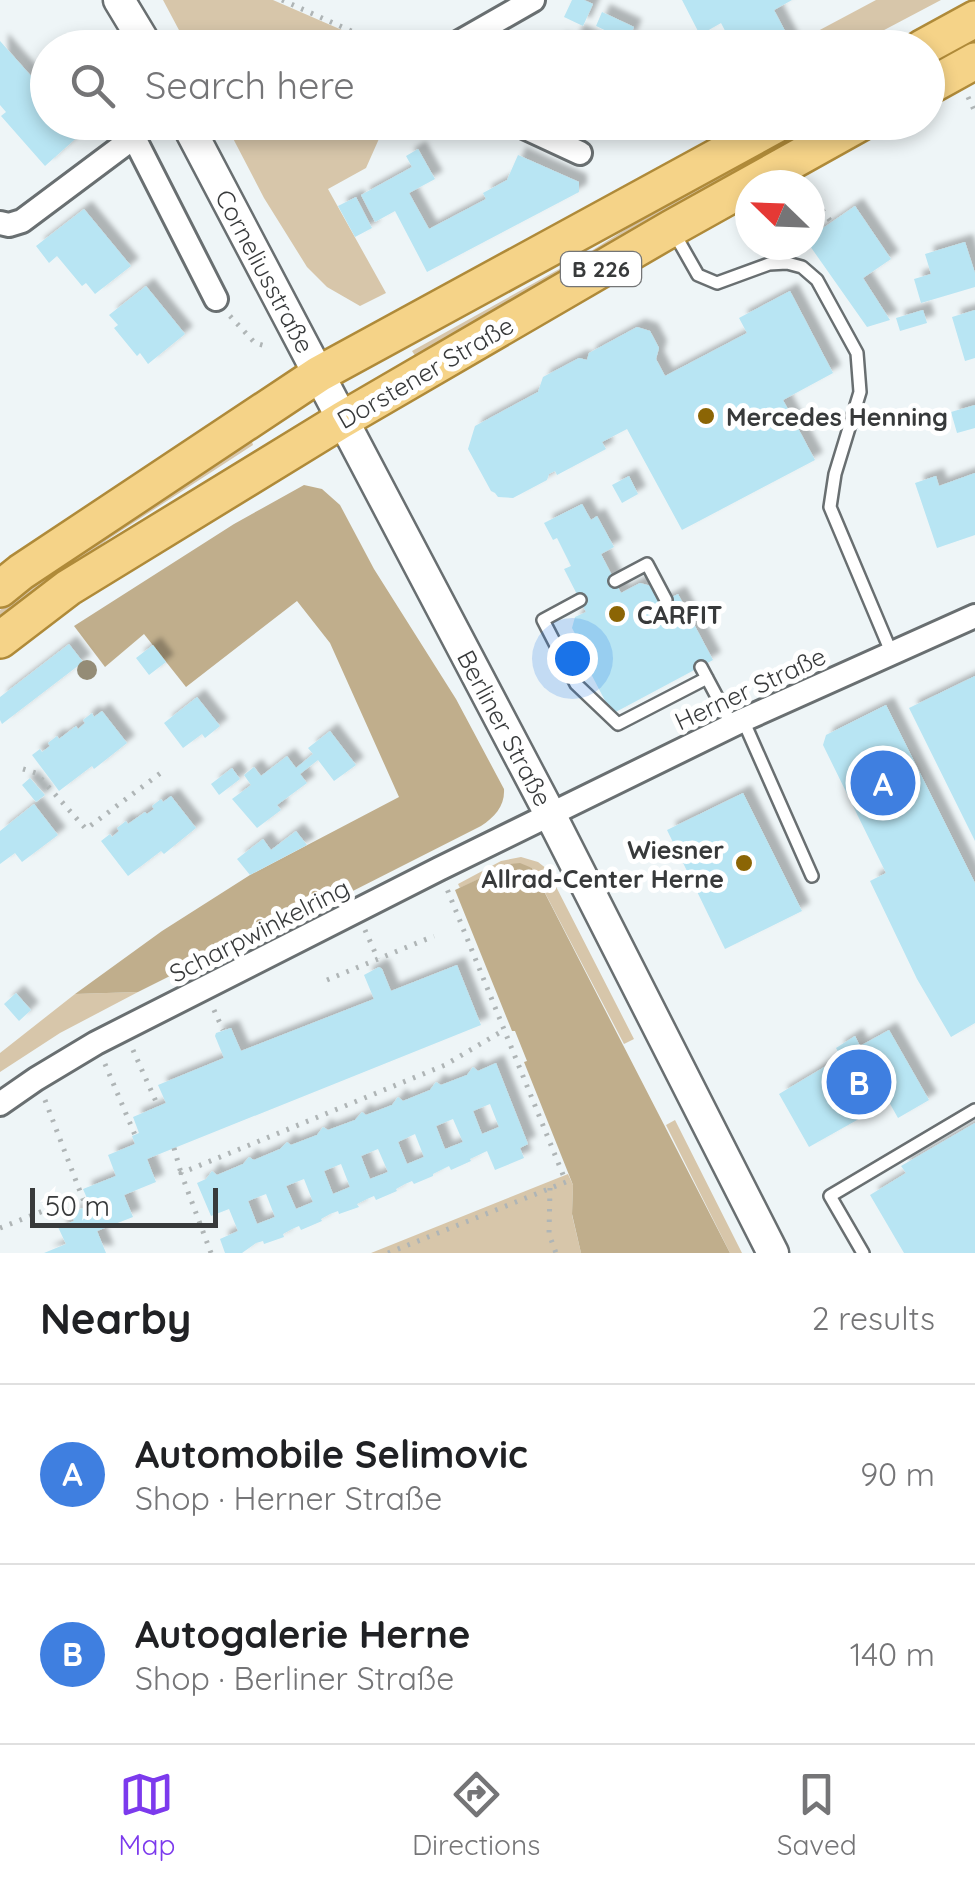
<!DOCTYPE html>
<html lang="en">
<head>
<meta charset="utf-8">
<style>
	:root { --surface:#fff; --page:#f2f2f2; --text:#202124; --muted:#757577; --line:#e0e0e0; --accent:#7c3aed }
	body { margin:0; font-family:Quicksand,sans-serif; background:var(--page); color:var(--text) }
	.compass { position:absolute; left:735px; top:170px; width:90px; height:90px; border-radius:50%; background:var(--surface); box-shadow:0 5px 15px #0003; rotate:293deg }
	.scale { position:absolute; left:30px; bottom:25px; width:188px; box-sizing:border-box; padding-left:10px; border:5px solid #383a3b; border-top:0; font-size:28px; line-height:35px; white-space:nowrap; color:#383a3b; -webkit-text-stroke:8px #fff; paint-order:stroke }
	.you { position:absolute; left:572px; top:658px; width:35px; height:35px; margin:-25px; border:8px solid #fff; border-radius:50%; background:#1a73e8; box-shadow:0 0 0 15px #1a73e833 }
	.badge { display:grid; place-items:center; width:65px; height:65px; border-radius:50%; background:var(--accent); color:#fff; font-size:32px; font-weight:700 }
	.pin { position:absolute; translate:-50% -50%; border:5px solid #fff; box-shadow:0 2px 10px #0006 }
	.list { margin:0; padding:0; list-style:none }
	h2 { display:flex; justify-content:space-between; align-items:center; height:130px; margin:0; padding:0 40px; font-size:42px }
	h2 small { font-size:32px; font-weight:400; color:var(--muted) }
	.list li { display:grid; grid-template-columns:65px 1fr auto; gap:30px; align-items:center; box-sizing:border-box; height:180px; padding:0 40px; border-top:2px solid var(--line) }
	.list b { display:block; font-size:38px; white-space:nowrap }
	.list p { margin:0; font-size:32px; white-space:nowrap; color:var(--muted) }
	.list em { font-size:32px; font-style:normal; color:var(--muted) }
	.icon { flex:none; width:55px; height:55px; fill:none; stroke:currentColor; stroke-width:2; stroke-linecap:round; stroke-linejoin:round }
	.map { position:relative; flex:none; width:975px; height:1253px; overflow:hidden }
	.search { position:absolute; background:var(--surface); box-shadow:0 5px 15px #0003; left:30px; right:30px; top:30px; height:110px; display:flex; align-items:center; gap:25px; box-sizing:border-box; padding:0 35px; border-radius:55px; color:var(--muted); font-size:38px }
	.sheet { height:490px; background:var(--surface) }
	nav { display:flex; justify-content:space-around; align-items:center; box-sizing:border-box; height:140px; border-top:2px solid var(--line); background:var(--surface); font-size:28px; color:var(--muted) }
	nav a { display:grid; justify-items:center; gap:5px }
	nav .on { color:var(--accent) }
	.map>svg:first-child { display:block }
</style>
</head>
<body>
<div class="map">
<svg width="975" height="1253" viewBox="0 0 975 1253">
	<defs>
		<filter id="shadow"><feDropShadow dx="8" dy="-8" stdDeviation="2.5" flood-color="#0004"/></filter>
	</defs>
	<rect width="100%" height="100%" fill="#eef5f7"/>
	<!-- green -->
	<path fill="#d7c6aa" d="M163,0H273L381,47L349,45L333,48L188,47Z
		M876,0H941L852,47L786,48Z
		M225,123H386L366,168L328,189L386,293L360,306L327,287L307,267L264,198Z
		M816,123H834L418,360L412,351L588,253L680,195Z
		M250,435L253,445L107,540L0,621V610L104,532Z
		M521,857L538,862L547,869L634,1039L624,1044L532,868L510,864L460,888L458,884L501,861Z
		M138,992L60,1033L0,1072V1053L75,994Z
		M675,1120L742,1253H730L666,1125Z
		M568,1174L573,1185L572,1215L581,1253H371Z"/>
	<!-- forest -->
	<path fill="#c0ae8c" d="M304,485L322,489L340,505L374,569L456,699L504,789C505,806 495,817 481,826L268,934L250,936L138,992L75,994L162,931L250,875L399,797L330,643L297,601L186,687L144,634L105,667L74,626L234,524Z
		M520,863L532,868L730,1253H581L572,1214L573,1185L524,1062L527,1061L515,1031H512L455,890L510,864Z"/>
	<!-- building -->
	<path fill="#b8e5f3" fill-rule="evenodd" filter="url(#shadow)" d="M572,0H584L593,4L583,26L564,17Z
		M682,0H792L774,10L792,44L786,48H734L721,23L700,35Z
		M602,12L634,27L628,41L596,26Z
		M576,32L599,43L597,48H554L558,40L570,45Z
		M0,41L48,95V122H72L82,133L45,166L1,116L6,112L0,105Z
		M418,149L435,179L409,193L429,229L486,199L483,193L507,180L518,155L579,182V192L427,272L395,211L375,222L361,195L412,167L406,156Z
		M356,197L372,228L355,237L338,206Z
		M855,206L891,259L863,278L890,320L867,327L810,246V237Z
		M84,209L131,266L95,294L86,283L82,286L57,256L49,263L36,246Z
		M965,242L975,273V287L921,303L914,279L931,274L925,254Z
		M146,286L185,334L148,364L140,353L137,356L114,328L118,325L109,315Z
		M790,291L833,373L783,400L815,460L682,530L627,429L602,442L606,449L557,475L555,471L549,474L547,480L513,498L498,497L495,493L491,491L468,449L475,426L538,392L543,377L579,358L587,360L589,353L637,327L650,331L659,348L656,359L665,376L747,333L739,318Z
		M923,310L927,323L900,331L896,318Z
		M975,310V358L965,361L952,317Z
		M975,405V428L957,433L951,412Z
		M975,473V535L937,548L915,483L936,476L939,486Z
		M629,476L638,494L622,503L612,485Z
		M582,504L591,520L597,516L614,547L601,554L621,593L640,583L651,586L660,603L678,594L713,660L612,714L577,647L581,645L572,628L575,617L586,612L564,569L571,566L557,538L553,540L544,523Z
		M69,644L83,662L2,724L0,720V697Z
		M153,645L166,662L149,675L136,658Z
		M975,676V841L909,708Z
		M197,697L220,726L205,738L202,734L183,748L164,723Z
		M886,705L975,883V1023L951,1037L917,979L870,881L886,873L823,745L826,735Z
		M102,711L127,743L94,769L92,766L59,791L32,755L40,749L42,752L50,746L48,743L57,736L59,739L76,726L78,729L85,723L83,720L92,713L94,717Z
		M330,731L356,765L334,781L318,760L300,774L307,783L277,805L281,810L257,828L232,799L251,785L244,775L254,767L261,776L287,756L296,768L313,754L308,748Z
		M232,768L240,779L219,795L211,784Z
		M30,778L45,795L36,802L22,785Z
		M743,793L802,911L725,949L667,830Z
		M171,796L196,828L164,854L161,851L128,876L101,841L110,834L112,837L119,831L117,828L126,821L128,824L145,812L147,814L154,809L152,806L161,799L163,802Z
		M34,804L58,835L22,862L15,853L0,864V831Z
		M296,831L307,845L250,875L237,859L263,839L271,850Z
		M457,965L481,1025L147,1159L156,1182L124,1195L133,1217L97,1231L106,1253H44L66,1244L58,1227L74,1221L71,1213L90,1205L83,1189L116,1176L108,1155L135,1144L132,1136L139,1133L133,1117L166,1103L158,1085L224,1058L215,1036L216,1033L231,1028L241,1051L374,999L364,975L379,967L382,969L391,991Z
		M16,993L31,1010L19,1021L4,1004Z
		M889,1030L929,1100L898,1118L889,1102L809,1147L779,1094L841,1057L836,1048L855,1036L860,1046Z
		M496,1063L528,1144L520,1148L524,1158L495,1170L487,1151L470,1159L471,1161L451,1170L449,1166L433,1174V1176L414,1184L412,1181L405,1184L396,1189L397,1191L376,1200L374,1196L367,1199L357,1204L359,1207L339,1214L338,1211L330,1214L321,1219L322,1221L301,1230L299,1226L292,1229L283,1234L284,1237L264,1244L263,1241L256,1243L242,1253H225L220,1239L238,1231L229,1209L211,1216L197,1183L206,1179L212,1171L217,1175L243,1164L249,1157L254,1160L280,1149L287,1142L291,1145L317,1135L323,1127L328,1130L355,1120L362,1112L366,1115L392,1105L398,1097L403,1101L430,1090L436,1082L441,1085L467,1075L473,1067L478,1071ZM490,1104L499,1127L482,1134L473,1111ZM453,1119L463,1142L445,1149L436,1126ZM415,1134L424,1157L407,1164L398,1142ZM378,1149L388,1172L370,1179L361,1156ZM341,1164L350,1187L333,1194L324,1171ZM304,1179L313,1202L296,1209L286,1186ZM266,1194L275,1217L257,1224L248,1201Z
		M975,1123V1253H904L870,1195L906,1173L901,1166Z"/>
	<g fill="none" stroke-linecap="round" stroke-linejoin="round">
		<!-- lane casing -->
		<g stroke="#696f71" stroke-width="16">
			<path id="lane" d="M673,231L698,275L717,283L769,264L787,263L802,267L817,280L857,353L860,392L835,474L830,507L892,654
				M615,581L647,564L666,600
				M580,600L543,620L576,684L618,724L707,678
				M701,667L732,725
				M743,720L812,876
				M863,1253L830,1196L975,1110"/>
		</g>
		<!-- street casing -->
		<g stroke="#696f71" stroke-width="28">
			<path id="street" d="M449,48L533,0
				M126,122L216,299
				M513,122L580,153
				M0,223L9,225L22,221L133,138
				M0,1104L36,1079L96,1043L439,869L743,720L975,616"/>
		</g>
		<!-- secondary casing -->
		<g stroke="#696f71" stroke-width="35">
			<path id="secondary" d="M119,0L148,48
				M186,122L550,814L773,1253"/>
		</g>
		<!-- primary casing -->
		<g stroke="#af8a39" stroke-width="40">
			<path id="primary" d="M922,48L975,19
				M928,87L975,61
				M0,589L21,572L319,374L781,122
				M0,640L68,588L342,420L672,228L862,122"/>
		</g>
		<!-- path -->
		<path stroke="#afb5b6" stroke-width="5" stroke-dasharray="2.5 8" stroke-linecap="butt" d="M282,0L389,48
			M968,97L975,112
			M810,193L831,222
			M230,316L255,343L269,347
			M23,769L36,773L86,829L162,772
			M365,930L378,959
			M327,980L434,936
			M214,1010L223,1030
			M133,1050L158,1106
			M105,1064L135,1135
			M45,1100L86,1207
			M174,1148L181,1173
			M550,1188L549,1234L556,1253
			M46,1217L85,1202
			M0,1228L43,1211
			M211,1253L181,1173L445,1065L504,1030
			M388,1253L566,1182L447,889"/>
		<!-- lane -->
		<use href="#lane" stroke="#fff" stroke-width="11"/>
		<!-- street -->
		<use href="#street" stroke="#fff" stroke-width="22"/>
		<!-- secondary -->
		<use href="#secondary" stroke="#fff" stroke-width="30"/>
		<!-- primary -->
		<use href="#primary" stroke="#f5d388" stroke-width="35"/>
	</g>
	<!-- trees -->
	<circle fill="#948c76" cx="87" cy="670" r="10"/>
	<!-- markers -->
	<g fill="#8b6505" stroke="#fff" stroke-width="4">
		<circle cx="706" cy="416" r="10"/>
		<circle cx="617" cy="614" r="10"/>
		<circle cx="744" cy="863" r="10"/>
	</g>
	<g text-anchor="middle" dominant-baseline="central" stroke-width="10" stroke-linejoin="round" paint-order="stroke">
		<!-- shield labels -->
		<rect fill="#fff" stroke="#747576" stroke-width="2.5" x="561" y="252" width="80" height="34" rx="8"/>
		<g font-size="22" font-weight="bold" fill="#383a3b">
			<text x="601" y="269">B 226</text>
		</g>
		<!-- street labels -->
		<g font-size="25" fill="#383a3b" stroke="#fff">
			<text transform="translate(265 271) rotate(62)">Corneliusstraße</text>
			<text transform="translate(425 372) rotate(-30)">Dorstener Straße</text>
			<text transform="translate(750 688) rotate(-25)">Herner Straße</text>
			<text transform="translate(505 728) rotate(62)">Berliner Straße</text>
			<text transform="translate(259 930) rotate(-27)">Scharpwinkelring</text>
		</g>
		<!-- poi labels -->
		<g font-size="25" font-weight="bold" fill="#383a3b" stroke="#fff" text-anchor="start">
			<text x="726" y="416">Mercedes Henning</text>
			<text x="637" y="614">CARFIT</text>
			<text x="724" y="849" text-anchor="end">Wiesner<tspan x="724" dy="29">Allrad-Center Herne</tspan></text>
		</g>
	</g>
</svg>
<svg class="compass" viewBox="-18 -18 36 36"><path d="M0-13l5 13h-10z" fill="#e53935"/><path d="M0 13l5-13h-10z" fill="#757577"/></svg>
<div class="scale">50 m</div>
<div class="you"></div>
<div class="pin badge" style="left:883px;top:783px;background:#3f7fe0">A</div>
<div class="pin badge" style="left:859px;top:1082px;background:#3f7fe0">B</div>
<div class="search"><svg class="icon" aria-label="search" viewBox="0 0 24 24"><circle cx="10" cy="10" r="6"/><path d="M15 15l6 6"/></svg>Search here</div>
</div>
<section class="sheet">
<h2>Nearby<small>2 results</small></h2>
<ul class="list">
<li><span class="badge" style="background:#3f7fe0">A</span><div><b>Automobile Selimovic</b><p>Shop · Herner Straße</p></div><em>90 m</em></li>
<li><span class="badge" style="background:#3f7fe0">B</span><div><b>Autogalerie Herne</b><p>Shop · Berliner Straße</p></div><em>140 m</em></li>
</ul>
</section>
<nav>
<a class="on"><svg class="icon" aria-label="map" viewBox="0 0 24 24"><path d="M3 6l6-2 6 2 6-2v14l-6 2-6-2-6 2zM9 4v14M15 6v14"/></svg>Map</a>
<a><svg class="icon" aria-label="directions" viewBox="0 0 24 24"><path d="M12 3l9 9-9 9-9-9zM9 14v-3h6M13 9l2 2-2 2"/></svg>Directions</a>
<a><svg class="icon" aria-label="saved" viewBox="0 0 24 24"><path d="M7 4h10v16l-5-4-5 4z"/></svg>Saved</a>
</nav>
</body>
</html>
